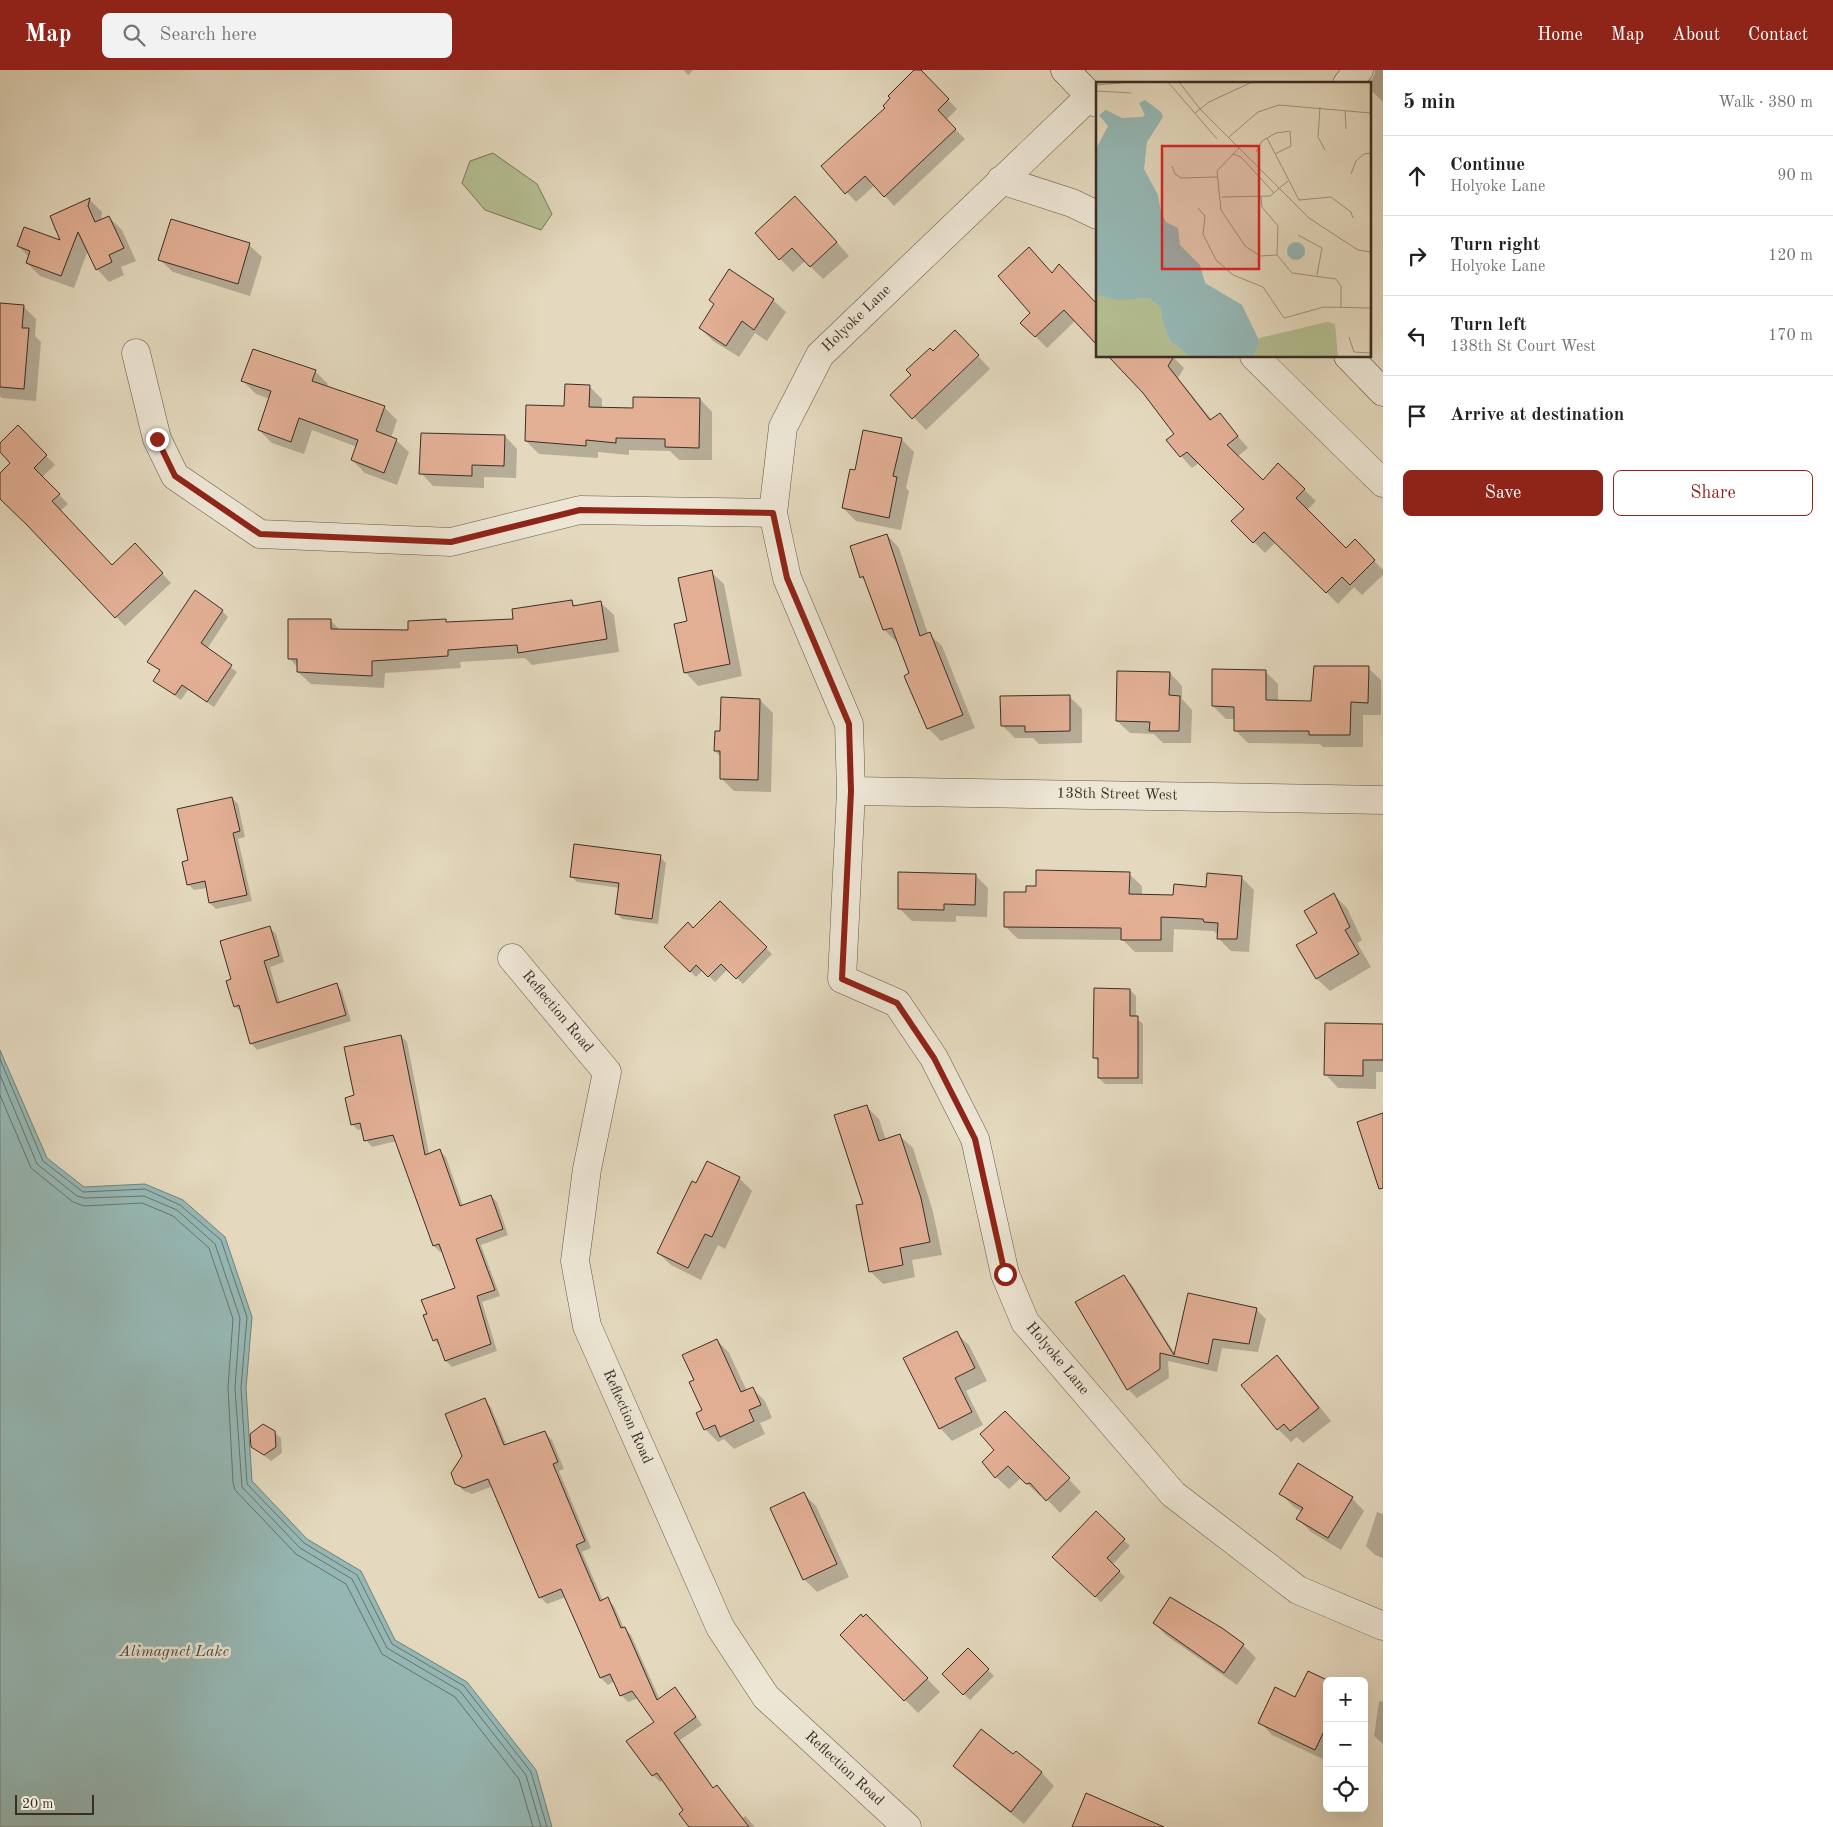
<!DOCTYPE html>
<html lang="en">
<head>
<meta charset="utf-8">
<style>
	:root { --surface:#fff; --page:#f2f2f2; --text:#202124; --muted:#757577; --line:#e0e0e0; --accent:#8f2418 }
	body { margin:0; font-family:"Old Standard TT",serif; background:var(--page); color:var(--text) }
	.controls { position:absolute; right:15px; bottom:15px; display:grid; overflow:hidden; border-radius:8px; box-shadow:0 5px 20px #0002 }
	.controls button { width:45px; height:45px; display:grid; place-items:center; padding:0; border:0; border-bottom:1px solid var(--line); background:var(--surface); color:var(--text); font:25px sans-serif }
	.scale { position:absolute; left:15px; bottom:12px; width:79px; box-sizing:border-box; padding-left:5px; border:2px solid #3b2e23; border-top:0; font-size:14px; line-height:18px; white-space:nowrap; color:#3b2e23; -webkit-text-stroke:4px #ede6d5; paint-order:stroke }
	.stop { position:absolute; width:15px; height:15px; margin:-11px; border:4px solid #8f2418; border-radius:50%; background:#fff }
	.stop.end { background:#8f2418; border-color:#fff; box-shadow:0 1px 5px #0008 }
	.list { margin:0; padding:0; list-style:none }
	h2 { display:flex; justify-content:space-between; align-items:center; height:65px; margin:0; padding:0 20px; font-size:21px }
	h2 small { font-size:16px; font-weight:400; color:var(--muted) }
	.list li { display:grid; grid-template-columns:32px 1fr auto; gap:15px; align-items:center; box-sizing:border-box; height:80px; padding:0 20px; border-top:1px solid var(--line) }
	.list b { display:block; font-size:19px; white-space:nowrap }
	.list p { margin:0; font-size:16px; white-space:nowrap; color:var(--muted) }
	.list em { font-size:16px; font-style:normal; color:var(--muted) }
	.actions { display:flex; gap:10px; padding:15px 20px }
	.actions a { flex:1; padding:11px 0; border:1px solid var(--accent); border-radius:8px; text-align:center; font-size:18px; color:var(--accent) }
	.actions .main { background:var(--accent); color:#fff }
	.icon { flex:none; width:28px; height:28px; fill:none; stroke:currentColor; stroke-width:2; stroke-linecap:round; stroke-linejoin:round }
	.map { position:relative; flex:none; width:1383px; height:1757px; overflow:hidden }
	header { display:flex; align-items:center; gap:30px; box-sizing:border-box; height:70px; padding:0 25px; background:var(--accent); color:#fff }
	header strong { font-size:24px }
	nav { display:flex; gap:28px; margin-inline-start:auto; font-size:18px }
	.search { width:350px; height:45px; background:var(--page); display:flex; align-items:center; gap:12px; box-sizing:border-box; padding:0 18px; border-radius:8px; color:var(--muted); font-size:19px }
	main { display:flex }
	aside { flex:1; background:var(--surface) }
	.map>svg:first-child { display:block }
</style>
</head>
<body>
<header>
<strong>Map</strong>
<div class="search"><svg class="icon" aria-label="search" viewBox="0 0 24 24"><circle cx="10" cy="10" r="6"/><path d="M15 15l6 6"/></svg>Search here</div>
<nav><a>Home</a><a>Map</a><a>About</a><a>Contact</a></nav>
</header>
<main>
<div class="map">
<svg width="1383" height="1757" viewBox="0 0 1383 1757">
	<rect width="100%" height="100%" fill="#e4d9be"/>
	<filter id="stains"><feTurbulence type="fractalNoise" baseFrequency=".004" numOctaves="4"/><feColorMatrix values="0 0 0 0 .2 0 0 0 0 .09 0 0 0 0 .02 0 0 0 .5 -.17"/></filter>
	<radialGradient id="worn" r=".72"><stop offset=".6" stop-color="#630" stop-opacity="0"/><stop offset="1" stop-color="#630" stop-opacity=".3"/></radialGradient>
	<!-- green -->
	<path fill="#b4bf92" stroke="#78765a" d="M493,83L537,114L552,144L541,160L485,140L462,113L470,91Z"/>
	<!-- water -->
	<path fill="#96b9b6" stroke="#72817b" d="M0,980L47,1088L84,1117L145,1114L183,1130L225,1167L252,1247L246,1318L252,1411L307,1469L361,1501L395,1570L467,1612L536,1700L552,1757H0Z"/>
	<!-- shadow -->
	<path fill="#0003" d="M684,0H693L688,5Z
		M916,0H919L957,39L946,50L965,69L894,136L875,115L856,132L822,96L886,38Z
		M1375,0H1383V32L1371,20L1369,15L1375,4Z
		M90,130L102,142L101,151L109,147L122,160L136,191L121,197L124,205L109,212L97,199L88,180L74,218L40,206L27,193L29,187L18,176L63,172L52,146Z
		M808,140L849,186L823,209L805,191L793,202L756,164Z
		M249,175L262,187L250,226L173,202L160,190Z
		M1053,204L1076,250L1047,278L1022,253L1032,243Z
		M710,230H773L786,242L767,271L755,263L739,287L713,271L700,258L715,235Z
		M0,234L23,236L36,249L35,266L41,272L36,331L2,328L0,326Z
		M968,275L990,299L926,360L892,325L933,283Z
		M1172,286L1184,298L1178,308L1212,350L1220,345L1248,378L1237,387L1263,412L1278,395L1316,431L1307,440L1347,480L1355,471L1383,500V505L1362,525L1354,517L1338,534L1276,472L1265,483L1233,451L1246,439L1199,393L1192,398L1181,386L1176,364L1144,323Z
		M315,301L328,314L327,317L385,338L397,350L391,368L396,370L409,382L397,415L365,403L352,390L357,377L312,360L304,384L272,373L259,360L270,329L256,324L243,311Z
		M589,316L602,329V339L635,340L700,329L712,342V390H679L670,381L629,380V385L598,382V388L539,384L526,371Z
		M18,357L55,395L42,407L68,434L60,441L112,497L144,484L171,513L125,556L0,427V405L12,393L0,380V374Z
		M505,366L517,379L516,408L484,407V418L433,416L421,403Z
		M901,369L914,382L906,418L909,421L901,460L856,451L843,438L856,401Z
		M887,465L899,478L928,564H929L942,576L975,658L941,671L928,658L898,572H897L884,560L867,513L861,507Z
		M711,502L724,514L742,606L698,616L686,603L675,555L688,552Z
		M571,532L576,536L601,533L614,545L619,582L532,595L525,588L460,592L461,598L385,603L384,618L311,614L298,602V598L289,588L330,550L341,561L409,562L445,550L449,554L514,550Z
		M222,541L228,547L207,579L237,602L214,637L188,620L181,630L155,611L161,602L148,591Z
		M1368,598L1381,610V645H1363V677H1323L1320,674L1248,673L1235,660V649H1226L1213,636L1266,602L1278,614V632L1312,633Z
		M1170,603L1182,616V629L1192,640L1191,673H1163L1154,664L1130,663L1117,651Z
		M1069,626L1082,639V673L1039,674L1033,668H1015L1002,655Z
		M760,630L773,643L771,722L734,721L721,708V687L715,681L722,662Z
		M232,728L238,734L245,767L238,769L252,831L216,839L210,833L207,818L194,820L188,814L189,791Z
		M660,787L666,793L658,854L622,849L616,843L620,818L577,812L571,806Z
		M1129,804L1142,816V826H1174L1207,818L1241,807L1254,820L1249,882L1231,881L1218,868V865L1214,861L1174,859L1173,882H1135L1123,870L1018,869L1005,856L1027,823Z
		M975,805L988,818L987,847L956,846V852L912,851L899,838Z
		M1334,825L1347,838L1362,870L1357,873L1371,897L1330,921L1317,909L1298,876L1319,864Z
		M720,832L772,884L743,914L728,899L715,912L703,900L696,907L665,877L693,859Z
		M270,858L276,864L284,892L270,897L280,933L336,915L342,921L351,951L257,980L251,973L241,942L235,936L233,910Z
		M1130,920L1136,926V948L1143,954V1014H1105L1099,1008V992L1094,987Z
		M1383,955V1002H1376V1019L1338,1018L1326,1005Z
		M401,966L407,972L429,1084L440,1081L446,1087L463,1136L491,1126L497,1132L508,1165L481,1175L500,1226L482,1232L497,1281L452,1297L446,1291L440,1276L434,1270L456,1218L443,1181L440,1182L434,1176L397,1071L372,1077L366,1070L363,1059L358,1060L352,1054L355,1026Z
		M866,1036L879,1049L886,1070L900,1066L913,1078L933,1142L942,1185L912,1190L915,1207L883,1214L870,1201L865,1135Z
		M739,1108L752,1121L725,1179L718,1175L701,1210L671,1195L658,1183L697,1114Z
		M1123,1206L1132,1215L1175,1284L1257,1240L1266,1249L1258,1282L1222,1278L1217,1302L1168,1291L1169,1308L1137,1328L1128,1319Z
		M956,1263L969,1275L987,1311L966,1321L983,1355L952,1371L940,1358Z
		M717,1270L729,1283L747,1321L752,1318L765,1331L772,1348L760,1353L765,1364L734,1379L724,1369L718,1372L705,1359L704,1341L695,1310Z
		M1277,1287L1290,1300L1331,1351L1303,1373L1297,1367L1291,1372L1278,1359L1242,1315Z
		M484,1330L491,1337L507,1376L545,1363L552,1370L564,1399L559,1401L591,1478L582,1482L603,1531L607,1529L614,1536L624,1558L631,1565L660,1630L681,1626L702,1655L680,1670L714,1719L717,1716L743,1748L745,1746L755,1757H691L685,1741L663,1710L660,1712L653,1705L656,1652L639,1628L628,1632L621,1625L615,1611L608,1615L601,1608L566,1527L547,1534L540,1527L493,1416L472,1424L464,1421L456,1413L463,1386Z
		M1018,1356L1081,1422L1060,1443L1043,1425L1040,1426L1021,1408L1009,1419L996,1407L995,1380Z
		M274,1362L281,1368L282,1383L271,1391L253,1377Z
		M803,1423L816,1436L849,1507L817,1522L804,1509L771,1438Z
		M1281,1424L1352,1428L1364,1441L1341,1480L1311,1462L1298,1449L1302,1442L1294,1437Z
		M1377,1442L1383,1444V1488L1375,1485L1366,1476Z
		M1096,1443L1130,1476L1112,1495L1125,1507L1101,1532L1054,1487Z
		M866,1546L940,1622L918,1643L842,1565Z
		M1154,1553L1243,1575L1256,1588L1237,1615L1167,1566Z
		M968,1580L994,1606L970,1630L944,1604Z
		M1327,1612V1691L1272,1665L1260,1652L1296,1628Z
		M1379,1631L1383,1632V1674L1374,1666Z
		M1016,1683L1042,1703L1054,1716L1024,1754L967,1708L954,1696L1014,1686Z"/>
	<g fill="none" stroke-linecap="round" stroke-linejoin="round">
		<!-- shore -->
		<path stroke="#68746c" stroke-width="1" d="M0,989L43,1091L83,1122L145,1119L180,1135L221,1170L247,1247L241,1318L247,1414L304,1473L357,1505L392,1574L464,1616L531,1702L547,1757
			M0,1005L37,1094L77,1126L85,1128L144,1126L177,1140L215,1174L240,1248L235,1318L242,1417L300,1478L352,1509L387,1578L460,1621L526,1705L541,1757
			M0,1025L31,1098L73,1132L84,1136L142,1133L173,1146L209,1178L233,1249L228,1318L233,1412L235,1420L296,1484L346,1514L382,1584L455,1627L519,1709L533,1757"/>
	</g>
	<!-- building -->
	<path fill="#e3b096" stroke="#3b2e23" d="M914,0H921L949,29L938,40L956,59L884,127L865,106L845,124L821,96L885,38L883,36L890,28L888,26Z
		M795,126L837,172L810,197L792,178L779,190L755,163Z
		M90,128L88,136L95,152L109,146L124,178L109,185L112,192L96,200L78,162L61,206L26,193L30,181L17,176L24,157L60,170L50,146Z
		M171,149L250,173L238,214L158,190Z
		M1029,177L1052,203L1059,194L1097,234V275L1064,240L1035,267L1020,253L1030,243L998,206Z
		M729,199L774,229L754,260L742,251L726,276L699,258L714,234L709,230Z
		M0,233L24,235L22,258H29L24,319L0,317Z
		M955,260L979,285L912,349L890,325L911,305L906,300L930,278L933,281Z
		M253,279L316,300L312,311L385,336L376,361L397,369L384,403L351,390L358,370L299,348L291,372L258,360L271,321L241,311Z
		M1108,286H1174L1168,296L1210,350L1220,343L1238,366L1227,375L1263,410L1278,393L1305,419L1296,428L1346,478L1355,469L1375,490L1350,515L1342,507L1326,523L1264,462L1253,473L1231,451L1244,439L1187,382L1180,387L1166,370L1174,364L1143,323Z
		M565,314L590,315L589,337L633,338V327L700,328L699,378L665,377V369L616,368V373L586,370V376L525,371L526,335L564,336Z
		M18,355L47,385L34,398L60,424L52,431L112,495L135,473L163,503L115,548L27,455L0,429V403L10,393L0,382V373Z
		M863,360L902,368L893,406L897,407L889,448L842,438L850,399L855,400Z
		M421,363L505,365L504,396L472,395V406L419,404Z
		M887,464L920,566L930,562L963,645L927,659L904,606L909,603L892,558L883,560L863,506L860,508L850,476Z
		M712,500L730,594L684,603L674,554L687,551L678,508Z
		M195,520L223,540L201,573L232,595L207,632L182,615L175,625L153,611L160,600L147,592Z
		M572,530L573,536L601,531L607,569L518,583L517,575L448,580V586L372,591V606L297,602V589H288V549H331V559L408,560V551L446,549V552L513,549L512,539Z
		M1314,596H1369L1368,633L1351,632L1350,665H1309V661H1234V637L1212,636V599L1266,600V630L1311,631Z
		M1117,601L1170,602L1169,625L1180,626L1179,661H1149L1150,652L1116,651Z
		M1070,625V661L1025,662V656H1001L1000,626Z
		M721,627L760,629L758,710L720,709V681H714L715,661H720Z
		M232,727L240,761L233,763L247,825L209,833L205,811L187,815L182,792L188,790L177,739Z
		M574,774L661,785L652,849L615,844L619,813L570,807Z
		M1036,800L1130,802L1129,824L1173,825L1174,814L1206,817L1207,803L1242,806L1237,869H1217L1218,853L1204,852L1203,849L1161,847V870H1121V858L1004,857V822H1026V816H1036Z
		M898,802L976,804L975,835L944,834V840L898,839Z
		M1334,823L1350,857L1345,860L1359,884L1316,909L1296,875L1317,863L1304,841Z
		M720,831L767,877L736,909L721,894L708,907L696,895L690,902L664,877L688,852L693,858Z
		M270,856L279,886L264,891L277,933L337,913L346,945L250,974L239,935L234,937L226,911L231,909L220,871Z
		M1094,918L1130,919V946H1138V1008H1098V988H1093Z
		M1325,953L1383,954V990H1363V1006L1324,1005Z
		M401,965L425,1085L440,1079L460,1136L491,1125L503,1159L476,1169L495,1220L477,1226L491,1274L445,1291L437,1269L433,1271L423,1245L427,1244L421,1230L455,1218L439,1174L433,1176L393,1065L364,1071L360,1053L351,1055L345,1028L354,1025L344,977Z
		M867,1035L879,1071L900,1064L921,1128L930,1172L900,1178L903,1195L869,1202L856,1135L863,1134L834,1045Z
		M1383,1043V1118L1379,1119L1357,1052Z
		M707,1091L740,1107L712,1167L705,1164L688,1198L657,1183L692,1111L696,1113Z
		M1124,1205L1174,1285L1188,1223L1257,1238L1249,1274L1213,1269L1208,1294L1160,1283V1299L1127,1320L1075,1232Z
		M957,1261L975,1298L955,1308L972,1342L939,1359L903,1288Z
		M717,1269L741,1322L753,1317L761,1335L749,1340L754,1351L720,1367L715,1355L704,1360L696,1343L702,1340L689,1312L694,1310L682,1285Z
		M1277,1285L1319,1338L1290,1361L1284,1354L1277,1360L1241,1315Z
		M485,1328L504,1375L545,1361L558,1392L553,1394L585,1471L576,1475L600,1531L608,1527L621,1558L625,1557L657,1630L675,1617L696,1647L674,1663L713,1718L717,1715L749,1757H689L679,1744L683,1740L657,1703L652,1706L626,1671L654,1652L632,1621L620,1626L610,1604L600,1608L561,1519L539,1528L488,1409L464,1418L455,1414L451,1403L462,1386L445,1344Z
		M1005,1341L1070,1408L1046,1431L1030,1413L1026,1414L1008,1396L995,1408L982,1392L994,1380L980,1364Z
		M263,1354L275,1361L276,1377L264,1385L251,1377L250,1364Z
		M1298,1393L1353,1427L1328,1468L1296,1449L1303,1438L1279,1424Z
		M804,1422L837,1494L803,1510L770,1438Z
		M1096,1441L1125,1469L1107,1488L1120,1501L1095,1527L1052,1487Z
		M1170,1527L1222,1558L1244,1574L1224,1603L1153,1553Z
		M861,1544L863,1547L866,1544L928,1608L904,1631L840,1565Z
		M968,1578L989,1599L963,1625L942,1604Z
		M1308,1601L1327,1610V1655L1315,1680L1258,1653L1275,1617L1295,1627Z
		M981,1659L1013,1684L1016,1681L1042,1702L1011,1742L953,1696Z
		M1086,1723L1164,1757H1072Z"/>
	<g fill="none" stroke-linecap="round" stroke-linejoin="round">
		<!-- street casing -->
		<g stroke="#65594a" stroke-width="29">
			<path id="street" d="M1347,14L1359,0
				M1090,26L820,285L783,357L773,443L787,508L849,654L851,721L842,909L897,933L934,988L975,1069L1005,1204L1025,1252L1173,1424L1298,1520L1383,1556
				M1001,110L1072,133L1097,145
				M136,283L157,369L175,406L260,464L451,472L580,440L773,443
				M1254,286L1383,413
				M851,721L1383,730
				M512,888L607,1002L587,1099L575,1191L587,1256L720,1557L766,1627L907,1757"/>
		</g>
		<!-- secondary casing -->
		<g stroke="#3b2e23" stroke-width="29">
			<path id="secondary" d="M1065,0L1097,33
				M1348,286L1383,322"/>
		</g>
		<!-- street -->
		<use href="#street" stroke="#ede6d5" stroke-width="28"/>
		<!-- secondary -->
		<use href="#secondary" stroke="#ede6d5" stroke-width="28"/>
	</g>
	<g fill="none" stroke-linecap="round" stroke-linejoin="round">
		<!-- route -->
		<path stroke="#8f2418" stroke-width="6" d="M157,369L175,406L260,464L451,472L580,440L773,443L787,508L849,654L851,721L842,909L897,933L934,988L975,1069L1005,1204"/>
	</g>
	<g text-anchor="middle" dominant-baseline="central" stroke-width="5" stroke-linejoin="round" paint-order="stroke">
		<!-- street labels -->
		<g font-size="15" fill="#3b2e23" stroke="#ede6d5">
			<text transform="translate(857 249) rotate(-44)">Holyoke Lane</text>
			<text transform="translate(1117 725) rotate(1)">138th Street West</text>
			<text transform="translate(557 942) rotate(50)">Reflection Road</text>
			<text transform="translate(1057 1289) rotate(50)">Holyoke Lane</text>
			<text transform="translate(627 1347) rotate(66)">Reflection Road</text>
			<text transform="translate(844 1699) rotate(43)">Reflection Road</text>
		</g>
		<!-- water labels -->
		<g font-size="16" font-style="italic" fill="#4d4a40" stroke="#ede6d5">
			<text x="174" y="1582">Alimagnet Lake</text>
		</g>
	</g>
	<!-- overview -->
	<g transform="translate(1096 12)">
		<rect width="275" height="275" fill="#e4d9be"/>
		<path d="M0,213L31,217L53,216L65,226L66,238L74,259L94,275H0ZM231,240L239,242L242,275H157L164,260L163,256Z" fill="#b4bf92"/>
		<path d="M49,18L65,30L67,35L51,60L48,87L62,113L65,130L70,140L82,146L84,163L104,183L109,201L146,223L164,260L157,275H94L74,259L66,238L65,226L53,216L23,218L0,213V67L12,44L3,33L10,28L26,36L46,35L49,33L43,21ZM191 169a9 9 0 1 1 18 0a9 9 0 1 1-18 0Z" fill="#96b9b6"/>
		<path fill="none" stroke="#a09580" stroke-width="1" d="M72,0L121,57M83,0L104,27L213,136L262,168L275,170M0,3L36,0M0,9L35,11M224,25L222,55L229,68M249,28L250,47M99,31L113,20L156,0M133,55L162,30L183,23L275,31M171,56L203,118L235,115L255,130L257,136M143,66L121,89L125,128L149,164L164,174L181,173M160,70L166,59L180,51L194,49L195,64L179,72M137,72L145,75L178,111M76,84L79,92L85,96L121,95M255,92L260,79L268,72L275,71M126,115L174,114L192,99M165,115L166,125L182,144L181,173L196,191L240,197L245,204V225M102,126L109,134L107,152L120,178L137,193L167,205L188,236L228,225L274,226M202,153L226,166L221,193M253,255L258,270L274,271M274,275L275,122"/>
		<path fill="#d62828" fill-opacity="0.15" stroke="#d62828" stroke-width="2.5" d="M66,64H163V187H66Z"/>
		<rect width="275" height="275" fill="none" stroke="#3b2e23" stroke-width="2.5"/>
	</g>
	<rect width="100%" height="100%" filter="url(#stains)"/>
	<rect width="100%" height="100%" fill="url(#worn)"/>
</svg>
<div class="controls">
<button>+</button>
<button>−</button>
<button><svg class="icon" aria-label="locate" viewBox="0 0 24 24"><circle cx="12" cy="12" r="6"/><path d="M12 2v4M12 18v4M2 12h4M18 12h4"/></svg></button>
</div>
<div class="scale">20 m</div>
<div class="stop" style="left:1005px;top:1204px"></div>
<div class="stop end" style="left:157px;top:369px"></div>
</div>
<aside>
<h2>5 min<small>Walk · 380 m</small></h2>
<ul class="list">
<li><svg class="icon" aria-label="ahead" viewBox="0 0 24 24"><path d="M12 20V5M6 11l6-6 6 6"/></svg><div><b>Continue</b><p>Holyoke Lane</p></div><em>90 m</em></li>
<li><svg class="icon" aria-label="right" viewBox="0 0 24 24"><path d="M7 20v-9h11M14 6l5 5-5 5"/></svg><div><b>Turn right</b><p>Holyoke Lane</p></div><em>120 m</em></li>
<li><svg class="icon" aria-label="left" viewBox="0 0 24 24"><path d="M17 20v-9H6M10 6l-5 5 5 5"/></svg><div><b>Turn left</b><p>138th St Court West</p></div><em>170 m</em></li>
<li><svg class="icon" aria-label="arrive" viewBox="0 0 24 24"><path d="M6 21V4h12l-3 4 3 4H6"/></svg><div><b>Arrive at destination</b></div></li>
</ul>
<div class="actions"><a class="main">Save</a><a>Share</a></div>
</aside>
</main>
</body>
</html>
